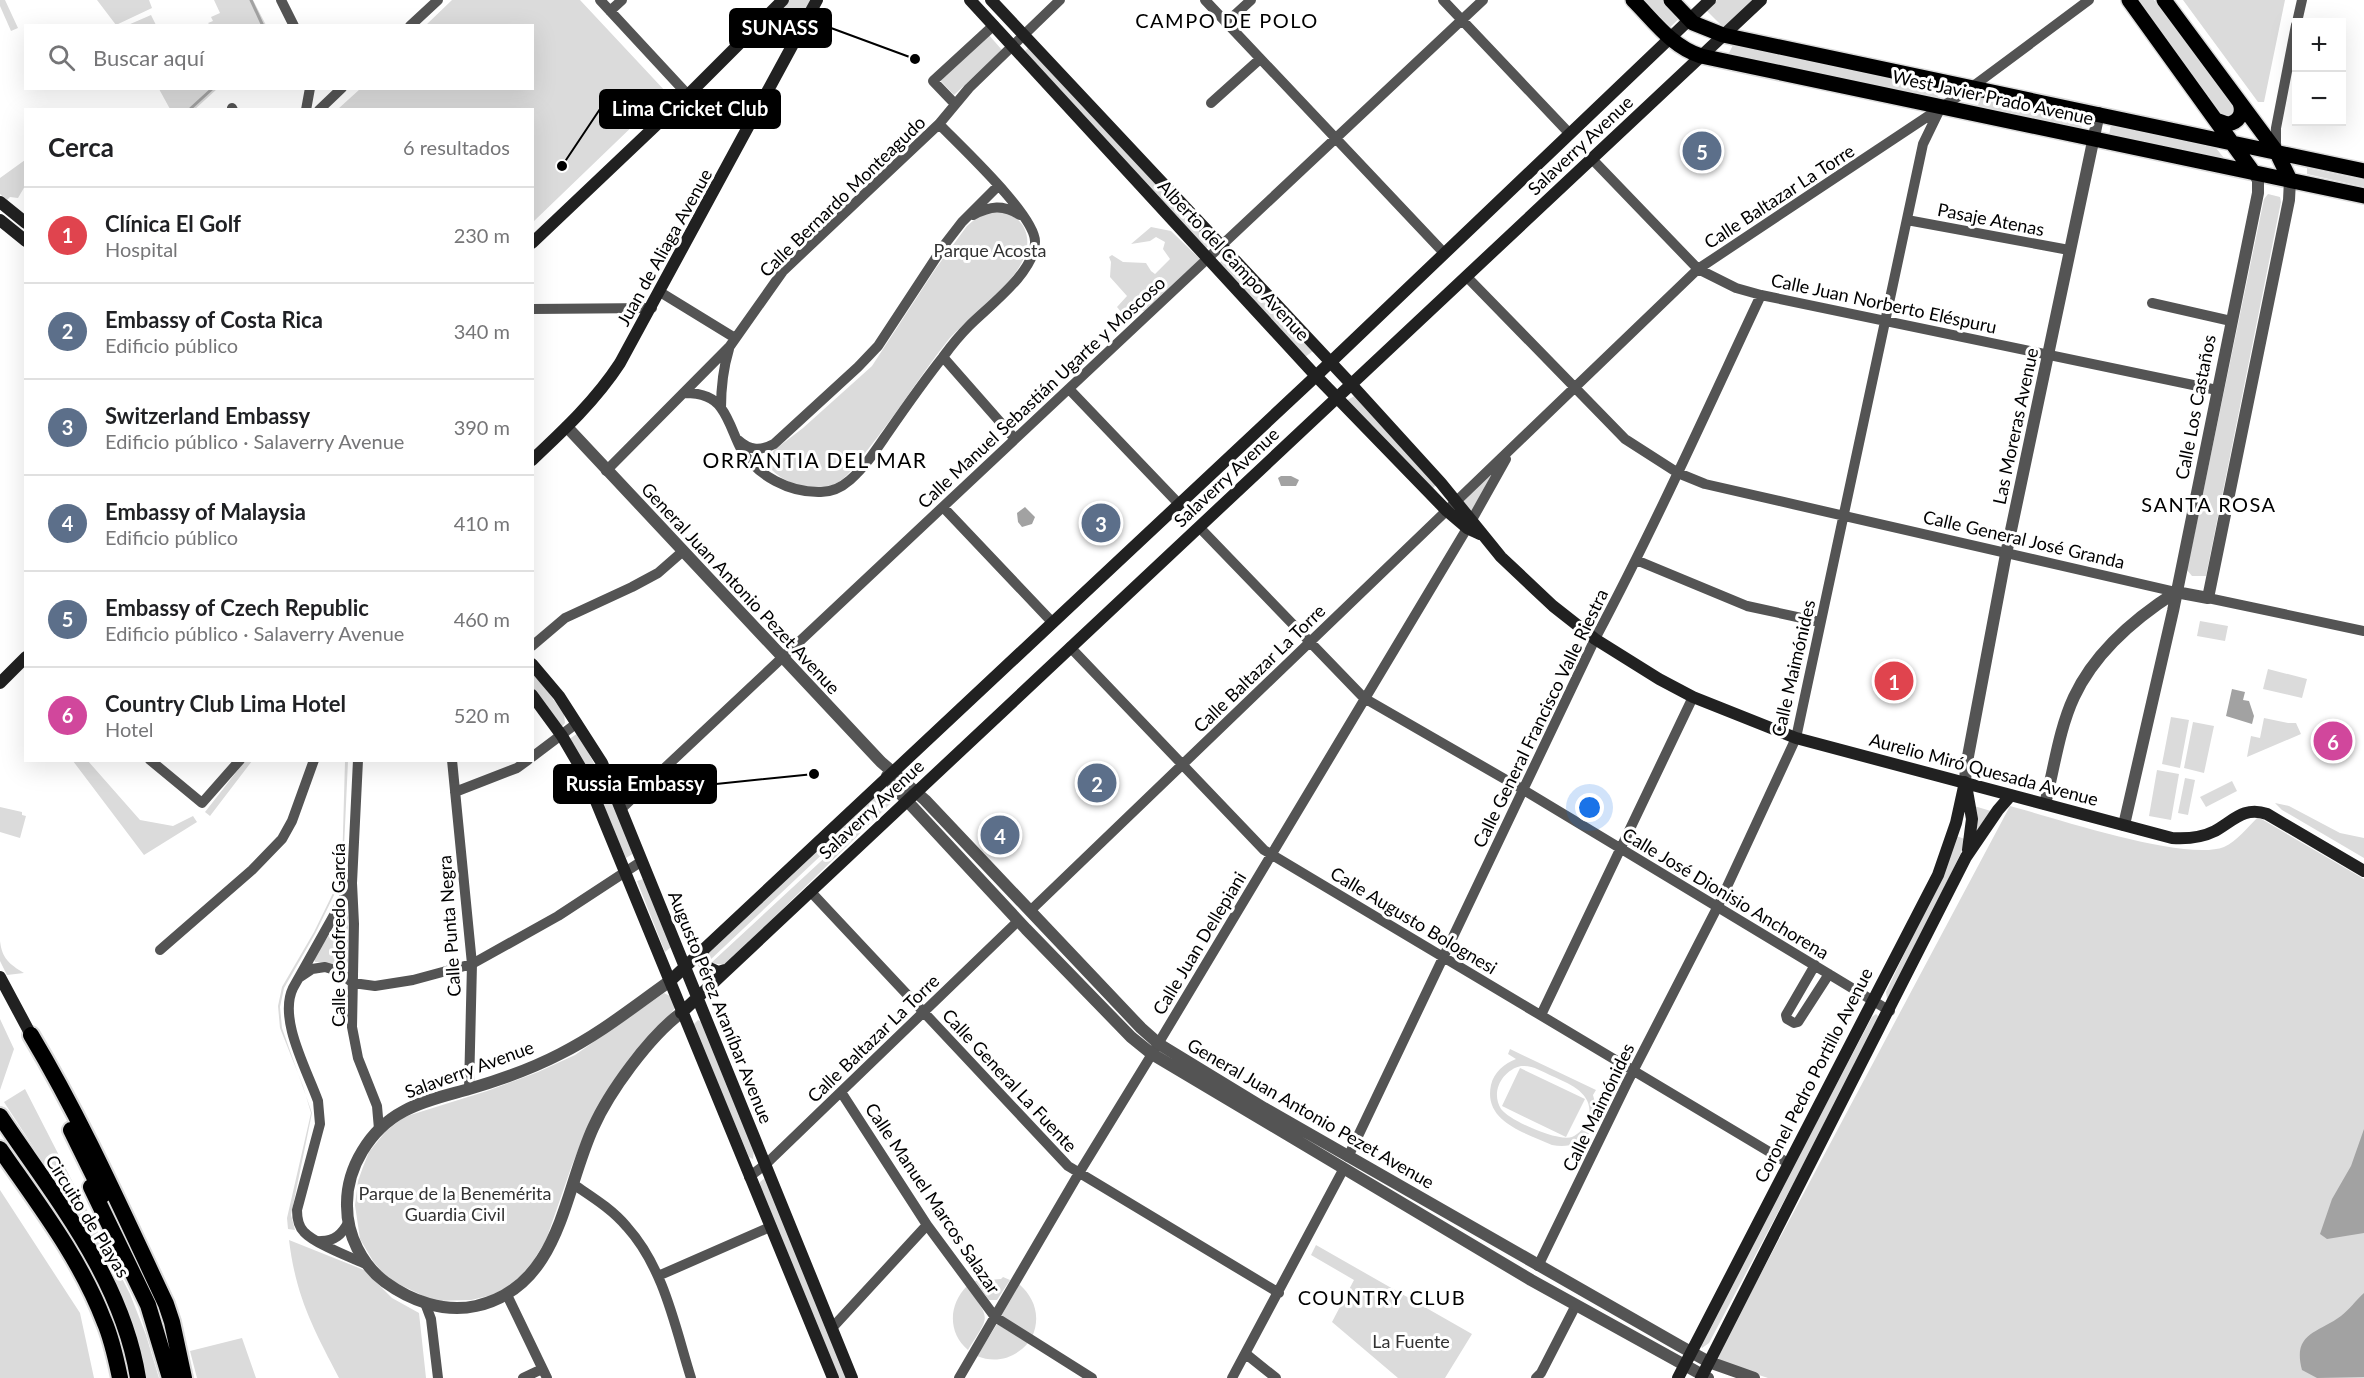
<!DOCTYPE html>
<html lang="es">
<head>
<meta charset="utf-8">
<style>
	:root { --surface:#fff; --page:#f6f6f6; --text:#202124; --muted:#757577; --line:#e0e0e0; --accent:#000 }
	body { margin:0; font-family:Lato,sans-serif; background:var(--page); color:var(--text) }
	.controls { position:absolute; right:18px; top:18px; display:grid; overflow:hidden; border-radius:0px; box-shadow:0 6px 24px #0002 }
	.controls button { width:54px; height:54px; display:grid; place-items:center; padding:0; border:0; border-bottom:2px solid var(--line); background:var(--surface); color:var(--text); font:30px sans-serif }
	.you { position:absolute; left:1590px; top:808px; width:21px; height:21px; margin:-15px; border:4px solid #fff; border-radius:50%; background:#1a73e8; box-shadow:0 0 0 9px #1a73e833 }
	.badge { display:grid; place-items:center; width:39px; height:39px; border-radius:50%; background:var(--accent); color:#fff; font-size:20px; font-weight:700 }
	.pin { position:absolute; translate:-50% -50%; border:3px solid #fff; box-shadow:0 2px 6px #0006 }
	.list { margin:0; padding:0; list-style:none }
	h2 { display:flex; justify-content:space-between; align-items:center; height:78px; margin:0; padding:0 24px; font-size:26px }
	h2 small { font-size:20px; font-weight:400; color:var(--muted) }
	.list li { display:grid; grid-template-columns:39px 1fr auto; gap:18px; align-items:center; box-sizing:border-box; height:96px; padding:0 24px; border-top:2px solid var(--line) }
	.list b { display:block; font-size:22px; white-space:nowrap }
	.list p { margin:0; font-size:20px; white-space:nowrap; color:var(--muted) }
	.list em { font-size:20px; font-style:normal; color:var(--muted) }
	.icon { flex:none; width:33px; height:33px; fill:none; stroke:currentColor; stroke-width:2; stroke-linecap:round; stroke-linejoin:round }
	.map { position:relative; flex:none; width:2364px; height:1378px; overflow:hidden }
	.search { position:absolute; background:var(--surface); box-shadow:0 6px 24px #0002; left:24px; top:24px; width:510px; height:66px; display:flex; align-items:center; gap:15px; box-sizing:border-box; padding:0 21px; border-radius:0px; color:var(--muted); font-size:22px }
	.panel { position:absolute; background:var(--surface); box-shadow:0 6px 24px #0002; left:24px; top:108px; width:510px; height:654px; border-radius:0px }
	.map>svg:first-child { display:block }
</style>
</head>
<body>
<div class="map">
<svg width="2364" height="1378" viewBox="0 0 2364 1378">
	<rect width="100%" height="100%" fill="#fff"/>
	<!-- green -->
	<path fill="#dbdbdb" fill-rule="evenodd" d="M0,0H5L18,28L11,31L0,6Z
		M97,0H149L152,8L116,25Z
		M214,0H253L266,25H210L208,23L213,21L211,17L220,13Z
		M452,0H580L667,93L533,222L532,110L338,109L360,89L532,88V26L426,25Z
		M783,0H817L800,31L780,14Z
		M1638,0H1667L1682,16L1667,30Z
		M1717,0H1754L1724,28L1706,10Z
		M2135,0H2154L2233,106L2236,112L2233,119L2221,117Z
		M2183,0H2285L2264,102H2258Z
		M151,15L156,25H128Z
		M988,34L1002,50L954,95L939,79Z
		M1734,43L1941,87L1937,99L1728,55Z
		M1028,48L1213,242L1203,251L1022,54Z
		M159,89H217L194,110L170,109Z
		M1980,97L2084,116L2081,129L1977,110Z
		M2112,120L2212,143L2224,158L2109,135Z
		M25,160V186L18,198L10,197L7,200L0,194V178Z
		M2307,168L2364,180V187L2307,174Z
		M2268,194L2280,197L2281,202L2206,576H2192L2187,570L2264,199Z
		M995,211C1008,213 1020,217 1025,230C1041,269 971,314 949,339C918,378 893,420 861,458C854,467 846,479 835,484C816,493 786,485 772,470L773,451L803,428L872,366L936,268L967,226L980,215Z
		M1151,227L1171,231L1200,259L1144,311L1133,306L1122,313L1117,307L1127,296L1110,277L1111,262L1109,257L1112,255L1123,262L1146,263L1151,271L1155,274L1170,259L1163,249L1165,242L1156,237L1150,241L1131,244Z
		M1227,256L1313,351L1305,357L1218,264Z
		M1356,395L1439,482L1432,489L1346,401Z
		M1506,456L1472,515L1459,503Z
		M2200,621L2228,626L2225,641L2197,636Z
		M2268,669L2307,679L2302,698L2263,689Z
		M532,670L564,714L565,723L561,728L533,688Z
		M2171,717L2189,720L2180,768L2162,764Z
		M2264,718L2288,723H2296L2301,734L2247,757L2251,736L2260,738Z
		M2193,722L2214,726L2204,773L2184,768Z
		M578,733L598,771L590,777L568,740Z
		M73,761H88L140,820L173,826L193,816L197,822L144,855Z
		M245,761H252L210,816L205,812Z
		M345,761H348L343,869L337,889L315,934L284,988L280,1007L282,1028L312,1113L291,1215L295,1230L288,1229L287,1218L311,1113L303,1086L280,1028L278,1006L282,987L314,932L335,889L342,868Z
		M2157,770L2179,774L2171,820L2149,816Z
		M601,774L634,853L626,858L591,780Z
		M2185,778L2195,780L2188,815L2178,813Z
		M2232,781L2237,791L2206,807L2200,797Z
		M877,790L883,797L709,961L705,950Z
		M887,800L890,804L725,965L711,963Z
		M2275,803L2289,806L2340,833L2364,838V858L2282,810Z
		M1974,806L1991,811L1975,837Z
		M2010,806C2055,818 2185,862 2224,847C2237,841 2248,827 2258,817L2364,879V1378H1768L1722,1363L1717,1356Z
		M0,807L22,812V815L26,816L20,838L0,832Z
		M1956,836L1965,839V844L1893,998L1887,999L1886,992L1947,864Z
		M643,879L671,947L665,952L637,881Z
		M345,914L350,916L348,968C337,970 327,962 315,962L313,957Z
		M0,941C2,958 9,964 24,973L7,975L0,961Z
		M664,993L670,996L675,1008L591,1119L572,1165L546,1240L532,1263L513,1284L492,1295L471,1300L434,1301L388,1279L373,1261L360,1239L355,1205L358,1181L363,1167L369,1152L386,1131L404,1117L487,1091L538,1072L575,1055Z
		M1876,1014L1879,1017V1021L1709,1343L1702,1348L1700,1344L1703,1338L1872,1017Z
		M0,1019L14,1049L0,1090Z
		M698,1020L702,1022L754,1150L753,1159L749,1157L694,1028V1024Z
		M1510,1049L1596,1090L1593,1095C1602,1126 1586,1151 1552,1145C1526,1133 1483,1122 1491,1085C1494,1072 1504,1064 1516,1059L1508,1054ZM1521,1066C1533,1065 1541,1071 1552,1076C1570,1084 1596,1094 1588,1120C1585,1127 1579,1134 1572,1137C1558,1142 1510,1121 1501,1109C1490,1091 1503,1070 1521,1066Z
		M1520,1068L1585,1099L1566,1137L1502,1106Z
		M25,1089L130,1294L146,1335L159,1378H146L140,1351L125,1299L99,1248L4,1102Z
		M765,1178L848,1378H838L760,1188V1182Z
		M0,1190L80,1313L94,1378H0Z
		M289,1240L364,1270L392,1298L419,1313L426,1378H339C313,1328 296,1297 289,1240Z
		M1316,1245L1472,1334L1445,1378H1398L1332,1322L1354,1280L1311,1255Z
		M1003,1277L1010,1280L997,1300H989L975,1281L1001,1279Z
		M1019,1284C1035,1298 1041,1317 1032,1337L999,1317Z
		M967,1286C991,1321 990,1314 968,1350C947,1332 949,1304 967,1286Z
		M997,1324L1028,1343C1015,1358 996,1364 977,1356Z
		M242,1338L256,1378H197L190,1351Z"/>
	<!-- water -->
	<path fill="#a2a2a2" d="M1281,476H1291L1299,480L1296,486H1281L1278,478Z
		M1025,507L1035,517L1032,524L1022,527L1018,522L1017,513Z
		M2232,689L2245,692L2243,700L2249,701L2254,716L2252,724L2226,716Z
		M2364,1129V1233L2327,1239L2320,1234L2332,1199L2351,1166Z
		M2364,1293V1377L2317,1378L2302,1370C2292,1333 2318,1333 2341,1316C2349,1310 2356,1300 2364,1293Z"/>
	<g fill="none" stroke-linecap="round" stroke-linejoin="round">
		<!-- stream -->
		<path stroke="#a2a2a2" stroke-width="3" d="M251,0L263,26
			M189,110L213,88"/>
		<!-- primary casing -->
		<g stroke="#dbdbdb" stroke-width="18">
			<path id="primary" d="M1633,0C1654,21 1672,47 1701,56L2364,196
				M1671,0L1693,23L1723,35L2364,171
				M2129,0L2253,172
				M2164,0L2276,151L2290,180
				M2216,120L2227,124C2238,123 2244,114 2240,103"/>
		</g>
		<!-- trunk casing -->
		<g stroke="#dbdbdb" stroke-width="20">
			<path id="trunk" d="M31,1035C83,1122 123,1213 166,1304L172,1322L184,1378
				M0,1116C55,1198 122,1278 138,1378
				M71,1130L103,1195
				M0,1149C38,1204 80,1258 104,1321C112,1339 116,1359 120,1378
				M91,1187L148,1305L170,1378"/>
		</g>
		<!-- minor -->
		<path stroke="#545454" stroke-width="10" d="M281,0L294,26
			M600,0L688,95
			M1205,0L1444,253
			M1443,0L1569,133
			M610,11L622,0
			M2297,22L2302,0
			M1226,23L1251,0
			M410,26L438,0
			M1211,103L1260,59
			M955,104L933,81L994,25
			M232,108L233,110
			M306,110L310,88
			M319,110L342,88
			M2276,151V128L2296,25
			M1592,159L1698,269L1736,288L1761,295L2217,390
			M973,215C990,206 1003,204 1020,215
			M1907,220L2069,250
			M1466,276L1625,439L1678,473L1705,484L2176,592
			M660,292L735,338
			M2152,303L2231,321
			M532,309L652,308
			M943,357L1015,439
			M1069,389L1179,504
			M685,393C698,393 713,396 721,408C730,420 734,436 741,449C757,476 790,493 821,492C832,492 842,487 850,480C865,467 876,450 887,434C905,408 923,382 943,357C951,346 960,335 969,326C989,306 1035,272 1035,242C1036,216 960,146 939,124
			M721,408C721,387 723,369 729,349
			M738,440C750,451 761,451 774,444L858,367L878,346L945,244L962,222L998,186
			M606,471L730,346L783,271L939,124L969,88L1060,0
			M943,507L1052,622
			M1199,527L1364,698L1522,789L1890,1011
			M1636,560L1747,606L1820,622
			M2208,598L2364,631
			M532,646L565,618L632,587L658,573L682,552
			M1070,647L1264,850L1788,1163
			M532,757L577,723
			M150,760L202,803L240,760
			M358,760L352,883L354,924L352,1027L358,1058L377,1106L379,1129
			M452,760L472,964L469,1089
			M455,792L517,768L528,760
			M622,808L1483,0
			M352,883L293,988C278,1019 307,1070 318,1101L320,1124L297,1210C297,1218 298,1226 304,1232C315,1244 352,1258 368,1265
			M810,891L1068,1166L1279,1293
			M1030,911L1698,269L1972,87L2089,0
			M160,950L252,870L282,839L292,821L314,760
			M1815,965L1786,1015L1787,1019L1794,1023L1798,1022L1829,974
			M300,977L312,969L325,967L338,971L353,983L375,986L413,980L472,964L558,916L642,861
			M1541,1015L1693,697
			M841,1092L927,1225L995,1317L1092,1378
			M1348,1157L1595,639C1655,526 1707,410 1761,295
			M749,1177L766,1164L1018,921
			M573,1184C592,1197 612,1209 627,1227C664,1268 675,1327 691,1378
			M321,1241C335,1241 342,1234 348,1223
			M1538,1266L1627,1083L1718,906L1796,738L1923,144L1940,109
			M658,1276L770,1227
			M507,1295L547,1378
			M425,1303L431,1319L438,1378
			M832,1328L927,1225
			M1246,1354L1276,1378
			M523,1378L542,1369
			M959,1378L1079,1173L1152,1054L1469,525L1506,459
			M1232,1378L1343,1170
			M1536,1378L1541,1373L1576,1305"/>
		<!-- tertiary -->
		<path stroke="#545454" stroke-width="12" d="M567,427L881,762L925,800L1141,1028L1159,1044L1264,1108L1680,1346L1709,1362L1754,1378
			M887,776L896,789L1026,929L1131,1037L1152,1054L1531,1280L1708,1378
			M1965,782L1966,767L2006,554L2099,113
			M2045,804C2054,769 2059,729 2074,697C2095,652 2135,618 2176,592L2208,598L2289,200L2290,180
			M2124,825L2173,611L2258,193V180L2253,172
			M670,981C633,1007 600,1034 560,1054C531,1069 500,1080 469,1089C448,1095 424,1100 404,1111C370,1129 346,1168 347,1206C347,1235 362,1265 385,1282C411,1301 444,1313 476,1306C560,1287 563,1194 593,1128C609,1092 649,1037 681,1013"/>
		<!-- secondary -->
		<path stroke="#212121" stroke-width="12" d="M970,0L1316,376L1447,511L1467,528L1480,534
			M991,0L1351,384L1441,483L1501,557L1553,606L1595,639L1659,679L1693,697L1796,738L2172,838C2187,839 2201,838 2215,831C2233,821 2244,806 2267,814L2364,871
			M769,16C784,13 794,17 800,31
			M0,202L26,223
			M0,220L26,241
			M532,243L688,95L783,0
			M532,460C564,430 596,400 620,363L817,0
			M532,664L559,696L602,763L852,1378
			M0,683L26,657
			M532,695L562,736L586,777L833,1378
			M1966,785L1972,819L1968,850
			M702,951L705,966L718,972L725,970
			M0,977L31,1035
			M670,981L1316,376L1710,0
			M681,1013L1761,0
			M1678,1378L1938,875L1956,823L1965,782
			M1701,1378L1966,857L1998,810L2011,795"/>
		<!-- primary -->
		<use href="#primary" stroke="#000" stroke-width="15"/>
		<!-- trunk -->
		<use href="#trunk" stroke="#000" stroke-width="16"/>
	</g>
	<g text-anchor="middle" dominant-baseline="central" stroke-width="6" stroke-linejoin="round" paint-order="stroke">
		<!-- street labels -->
		<g font-size="18" fill="#000" stroke="#fff">
			<text transform="translate(1993 97) rotate(12)">West Javier Prado Avenue</text>
			<text transform="translate(1580 145) rotate(-43)">Salaverry Avenue</text>
			<text transform="translate(842 196) rotate(-44)">Calle Bernardo Monteagudo</text>
			<text transform="translate(1779 196) rotate(-33)">Calle Baltazar La Torre</text>
			<text transform="translate(1991 219) rotate(11)">Pasaje Atenas</text>
			<text transform="translate(664 247) rotate(-61)">Juan de Aliaga Avenue</text>
			<text transform="translate(1234 260) rotate(47)">Alberto del Campo Avenue</text>
			<text transform="translate(1884 303) rotate(12)">Calle Juan Norberto Eléspuru</text>
			<text transform="translate(1041 392) rotate(-43)">Calle Manuel Sebastián Ugarte y Moscoso</text>
			<text transform="translate(2195 407) rotate(-79)">Calle Los Castaños</text>
			<text transform="translate(2015 426) rotate(-78)">Las Moreras Avenue</text>
			<text transform="translate(1226 477) rotate(-43)">Salaverry Avenue</text>
			<text transform="translate(2024 539) rotate(13)">Calle General José Granda</text>
			<text transform="translate(741 588) rotate(47)">General Juan Antonio Pezet Avenue</text>
			<text transform="translate(1259 668) rotate(-44)">Calle Baltazar La Torre</text>
			<text transform="translate(1793 668) rotate(-77)">Calle Maimónides</text>
			<text transform="translate(1540 718) rotate(-64)">Calle General Francisco Valle Riestra</text>
			<text transform="translate(1984 769) rotate(15)">Aurelio Miró Quesada Avenue</text>
			<text transform="translate(871 809) rotate(-43)">Salaverry Avenue</text>
			<text transform="translate(1726 893) rotate(31)">Calle José Dionisio Anchorena</text>
			<text transform="translate(1414 920) rotate(31)">Calle Augusto Bolognesi</text>
			<text transform="translate(449 926) rotate(-94)">Calle Punta Negra</text>
			<text transform="translate(338 935) rotate(-90)">Calle Godofredo García</text>
			<text transform="translate(1199 943) rotate(-59)">Calle Juan Dellepiani</text>
			<text transform="translate(721 1007) rotate(68)">Augusto Pérez Araníbar Avenue</text>
			<text transform="translate(873 1038) rotate(-44)">Calle Baltazar La Torre</text>
			<text transform="translate(469 1069) rotate(-20)">Salaverry Avenue</text>
			<text transform="translate(1813 1075) rotate(-63)">Coronel Pedro Portillo Avenue</text>
			<text transform="translate(1010 1080) rotate(47)">Calle General La Fuente</text>
			<text transform="translate(1598 1107) rotate(-64)">Calle Maimónides</text>
			<text transform="translate(1311 1113) rotate(30)">General Juan Antonio Pezet Avenue</text>
			<text transform="translate(933 1198) rotate(56)">Calle Manuel Marcos Salazar</text>
			<text transform="translate(88 1216) rotate(58)">Circuito de Playas</text>
		</g>
		<!-- park labels -->
		<g font-size="18" fill="#323232" stroke="#fff">
			<text x="990" y="250">Parque Acosta</text>
			<text x="455" y="1193">Parque de la Benemérita<tspan x="455" dy="21">Guardia Civil</tspan></text>
			<text x="1411" y="1341">La Fuente</text>
		</g>
		<!-- neighbourhood labels -->
		<g font-size="20" letter-spacing="1.5" fill="#000" stroke="#fff">
			<text x="1227" y="20">CAMPO DE POLO</text>
			<text x="2209" y="504">SANTA ROSA</text>
			<text x="1382" y="1297">COUNTRY CLUB</text>
		</g>
		<!-- quarter labels -->
		<g font-size="21" letter-spacing="1.5" fill="#000" stroke="#fff">
			<text x="815" y="459">ORRANTIA DEL MAR</text>
		</g>
	</g>
	<!-- callouts -->
	<path fill="none" stroke="#000" stroke-width="2" d="M915 59L831 28M562 166L600 109M814 774L716 784"/>
	<g fill="#000" stroke="#fff" stroke-width="2">
		<circle cx="915" cy="59" r="6"/>
		<circle cx="562" cy="166" r="6"/>
		<circle cx="814" cy="774" r="6"/>
	</g>
	<g fill="#000" stroke="#000" stroke-width="2">
		<rect x="730" y="9" width="101" height="38" rx="6"/>
		<rect x="600" y="90" width="180" height="38" rx="6"/>
		<rect x="554" y="765" width="162" height="38" rx="6"/>
	</g>
	<g font-size="20" text-anchor="middle" font-weight="bold" fill="#fff">
		<text x="780" y="35">SUNASS</text>
		<text x="690" y="116">Lima Cricket Club</text>
		<text x="635" y="791">Russia Embassy</text>
	</g>
</svg>
<div class="controls">
<button>+</button>
<button>−</button>
</div>
<div class="you"></div>
<div class="pin badge" style="left:1894px;top:681px;background:#e0444e">1</div>
<div class="pin badge" style="left:1097px;top:783px;background:#5c6f8a">2</div>
<div class="pin badge" style="left:1101px;top:523px;background:#5c6f8a">3</div>
<div class="pin badge" style="left:1000px;top:835px;background:#5c6f8a">4</div>
<div class="pin badge" style="left:1702px;top:151px;background:#5c6f8a">5</div>
<div class="pin badge" style="left:2333px;top:741px;background:#d1479c">6</div>
<div class="search"><svg class="icon" aria-label="search" viewBox="0 0 24 24"><circle cx="10" cy="10" r="6"/><path d="M15 15l6 6"/></svg>Buscar aquí</div>
<section class="panel">
<h2>Cerca<small>6 resultados</small></h2>
<ul class="list">
<li><span class="badge" style="background:#e0444e">1</span><div><b>Clínica El Golf</b><p>Hospital</p></div><em>230 m</em></li>
<li><span class="badge" style="background:#5c6f8a">2</span><div><b>Embassy of Costa Rica</b><p>Edificio público</p></div><em>340 m</em></li>
<li><span class="badge" style="background:#5c6f8a">3</span><div><b>Switzerland Embassy</b><p>Edificio público · Salaverry Avenue</p></div><em>390 m</em></li>
<li><span class="badge" style="background:#5c6f8a">4</span><div><b>Embassy of Malaysia</b><p>Edificio público</p></div><em>410 m</em></li>
<li><span class="badge" style="background:#5c6f8a">5</span><div><b>Embassy of Czech Republic</b><p>Edificio público · Salaverry Avenue</p></div><em>460 m</em></li>
<li><span class="badge" style="background:#d1479c">6</span><div><b>Country Club Lima Hotel</b><p>Hotel</p></div><em>520 m</em></li>
</ul>
</section>
</div>
</body>
</html>
